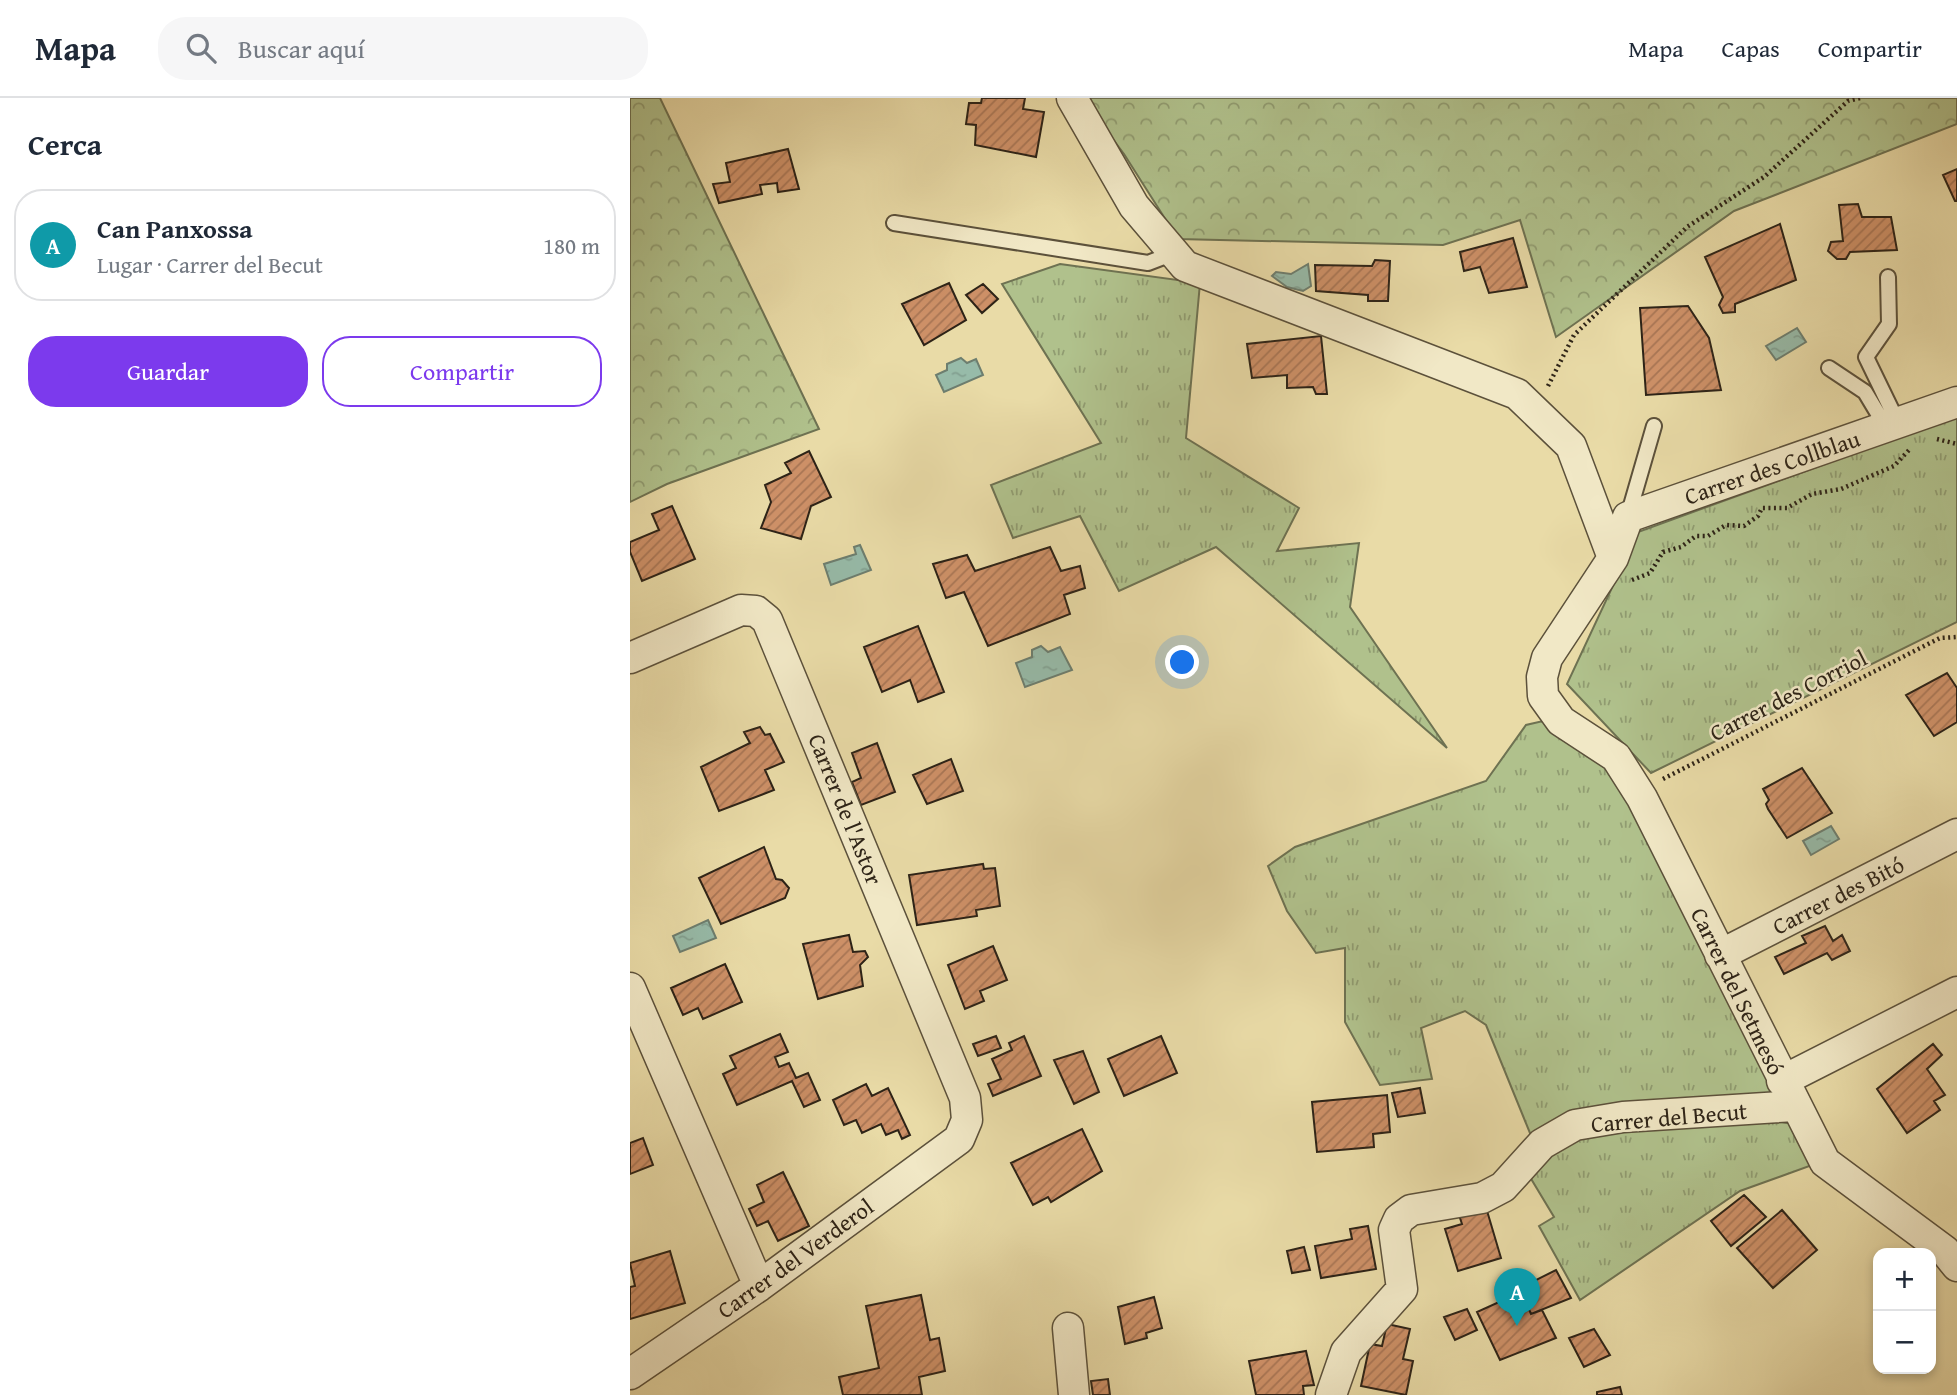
<!DOCTYPE html>
<html lang="es">
<head>
<meta charset="utf-8">
<style>
	:root { --surface:#fff; --page:#f6f6f7; --text:#1f2937; --muted:#747a83; --line:#e0e1e3; --accent:#7c3aed }
	body { margin:0; font-family:"Gentium Book Plus",serif; background:var(--page); color:var(--text) }
	.controls { position:absolute; right:21px; bottom:21px; display:grid; overflow:hidden; border-radius:14px; box-shadow:0 4px 10px #0003 }
	.controls button { width:63px; height:63px; display:grid; place-items:center; padding:0; border:0; border-bottom:2px solid var(--line); background:var(--surface); color:var(--text); font:35px sans-serif }
	.you { position:absolute; left:553px; top:565px; width:24px; height:24px; margin:-18px; border:5px solid #fff; border-radius:50%; background:#1a73e8; box-shadow:0 0 0 10px #1a73e833 }
	.badge { display:grid; place-items:center; width:46px; height:46px; border-radius:50%; background:var(--accent); color:#fff; font-size:23px; font-weight:700 }
	.pin { position:absolute; translate:-50% -58px; filter:drop-shadow(0 2px 4px #0008) }
	.pin::after { content:''; position:absolute; top:37px; width:24px; height:21px; background:inherit; clip-path:polygon(0 0,100% 0,50% 100%) }
	.list { margin:0; padding:0; list-style:none }
	h2 { display:flex; justify-content:space-between; align-items:center; height:91px; margin:0; padding:0 28px; font-size:30px }
	h2 small { font-size:23px; font-weight:400; color:var(--muted) }
	.list li { display:grid; grid-template-columns:46px 1fr auto; gap:21px; align-items:center; box-sizing:border-box; height:112px; margin:0 14px 14px; padding:0 14px; border:2px solid var(--line); border-radius:28px }
	.list b { display:block; font-size:26px; white-space:nowrap }
	.list p { margin:0; font-size:23px; white-space:nowrap; color:var(--muted) }
	.list em { font-size:23px; font-style:normal; color:var(--muted) }
	.actions { display:flex; gap:14px; padding:21px 28px }
	.actions a { flex:1; padding:16px 0; border:2px solid var(--accent); border-radius:28px; text-align:center; font-size:24px; color:var(--accent) }
	.actions .main { background:var(--accent); color:#fff }
	.icon { flex:none; width:38px; height:38px; fill:none; stroke:currentColor; stroke-width:2; stroke-linecap:round; stroke-linejoin:round }
	.map { position:relative; flex:none; width:1327px; height:1297px; overflow:hidden }
	header { display:flex; align-items:center; gap:42px; box-sizing:border-box; height:98px; padding:0 35px; background:var(--surface); border-bottom:2px solid var(--line) }
	header strong { font-size:33px }
	nav { display:flex; gap:38px; margin-inline-start:auto; font-size:24px }
	.search { width:490px; height:63px; background:var(--page); display:flex; align-items:center; gap:18px; box-sizing:border-box; padding:0 24px; border-radius:28px; color:var(--muted); font-size:26px }
	main { display:flex }
	aside { flex:1; background:var(--surface) }
	.map>svg:first-child { display:block }
</style>
</head>
<body>
<header>
<strong>Mapa</strong>
<div class="search"><svg class="icon" aria-label="search" viewBox="0 0 24 24"><circle cx="10" cy="10" r="6"/><path d="M15 15l6 6"/></svg>Buscar aquí</div>
<nav><a>Mapa</a><a>Capas</a><a>Compartir</a></nav>
</header>
<main>
<aside>
<h2>Cerca<small></small></h2>
<ul class="list">
<li><span class="badge" style="background:#0f9aa8">A</span><div><b>Can Panxossa</b><p>Lugar · Carrer del Becut</p></div><em>180 m</em></li>
</ul>
<div class="actions"><a class="main">Guardar</a><a>Compartir</a></div>
</aside>
<div class="map">
<svg width="1327" height="1297" viewBox="0 0 1327 1297">
	<defs>
		<pattern id="grass-tufts" width="24" height="20" patternUnits="userSpaceOnUse" patternTransform="scale(1.75)"><rect width="24" height="20" fill="#b0c18c"/><path d="M3 7l-1-3M5 7V3M7 7l1-3M15 17l-1-3M17 17v-4M19 17l1-3" fill="none" stroke="#909c71"/></pattern>
		<pattern id="forest-crowns" width="20" height="18" patternUnits="userSpaceOnUse" patternTransform="scale(1.75)"><rect width="20" height="18" fill="#b0c18c"/><path d="M2 6a3 3 0 1 1 6 0M12 15a3 3 0 1 1 6 0" fill="none" stroke="#909c71"/></pattern>
		<pattern id="water-ripples" width="26" height="14" patternUnits="userSpaceOnUse" patternTransform="scale(1.75)"><rect width="26" height="14" fill="#97bba9"/><path d="M2 4q2-2 4 0t4 0M15 11q2-2 4 0t4 0" fill="none" stroke="#82a091"/></pattern>
		<pattern id="building-hatch" width="6" height="6" patternUnits="userSpaceOnUse" patternTransform="scale(1.75)"><rect width="6" height="6" fill="#cd9067"/><path d="M-1 1l2-2M0 6l6-6M5 7l2-2" fill="none" stroke="#a77554"/></pattern>
	</defs>
	<rect width="100%" height="100%" fill="#e9dba7"/>
	<filter id="stains"><feTurbulence type="fractalNoise" baseFrequency=".00286" numOctaves="4"/><feColorMatrix values="0 0 0 0 .2 0 0 0 0 .09 0 0 0 0 .02 0 0 0 .5 -.17"/></filter>
	<radialGradient id="worn" r=".72"><stop offset=".6" stop-color="#630" stop-opacity="0"/><stop offset="1" stop-color="#630" stop-opacity=".3"/></radialGradient>
	<!-- grass -->
	<path fill="url(#grass-tufts)" stroke="#6e7252" stroke-width="2" d="M430,166L570,185L556,340L669,410L647,453L729,445L720,509L817,650L586,449L489,493L450,418L383,440L361,387L471,345L372,186Z
		M1327,318V524L1021,675L937,586L1008,434Z
		M913,623L980,668L1148,994L902,1040L856,927L835,913L791,930L802,981L750,987L715,924V850L686,855L657,813L638,768L665,749L856,683L896,627Z
		M1121,1019L1164,1026L1185,1066L1110,1093L950,1202L909,1128L924,1119L900,1079L917,1058L965,1032Z"/>
	<!-- forest -->
	<path fill="url(#forest-crowns)" stroke="#6e7252" stroke-width="2" d="M0,0H30L189,331L37,386L0,404Z
		M452,0H1327V26L1104,113L926,239L890,122L813,147L548,141L494,56Z"/>
	<!-- water -->
	<path fill="url(#water-ripples)" stroke="#6d7e6f" stroke-width="2" d="M678,166L681,188L673,193L657,189L642,178L646,174L661,176Z
		M1167,230L1176,244L1146,262L1136,248Z
		M331,260L337,265L346,261L353,277L314,294L306,277L317,272V266Z
		M230,447L241,472L201,487L194,466L226,456L224,449Z
		M411,548L418,554L430,549L442,572L395,589L386,565L402,559V552Z
		M1201,728L1209,741L1181,757L1173,743Z
		M78,822L86,840L50,854L43,838Z"/>
	<!-- building -->
	<path fill="url(#building-hatch)" stroke="#2d2317" stroke-width="2" d="M352,0H395L393,11L414,14L406,59L345,47L346,27L336,26L339,5H351Z
		M158,51L169,91L148,94L147,85L130,87L132,96L89,105L83,86L100,84L96,65Z
		M1327,71V103H1325L1313,77Z
		M1228,106L1232,119H1261L1267,152L1220,154L1216,161H1207L1198,153L1201,144L1213,143L1209,107Z
		M1150,126L1166,182L1105,206V214L1093,215L1089,207L1093,199L1075,159Z
		M883,140L897,189L859,195L850,169L834,173L830,154Z
		M745,162L760,163L758,203H738V197L686,193L685,167L742,168Z
		M319,185L336,222L294,247L272,206Z
		M353,186L368,201L352,215L336,197Z
		M1058,208L1079,240L1091,292L1016,297L1010,210Z
		M691,238L697,296H686L683,289L657,290V277L622,280L617,246Z
		M179,353L201,399L181,408L171,441L131,430L141,404L135,387L161,375L155,365Z
		M42,408L65,461L12,483L0,454V444L29,432L22,416Z
		M420,449L431,473L450,468L455,490L434,497L440,516L358,548L334,494L316,500L303,466L337,457L345,473Z
		M288,528L314,594L288,604L280,582L252,594L234,549Z
		M1317,575L1327,590V624L1304,638L1276,597Z
		M130,629L135,637L140,636L154,664L135,672L144,692L89,713L71,669L120,645L114,634Z
		M247,645L265,694L231,707L222,684L231,680L222,655Z
		M321,661L333,693L297,706L283,677Z
		M1172,670L1202,715L1157,740L1138,711L1136,706L1139,702L1133,691Z
		M134,749L146,781L152,782L159,790L155,800L91,826L69,780Z
		M353,766L354,771L365,770L370,808L346,812L347,818L287,827L279,777Z
		M1195,828L1203,843L1212,837L1220,853L1202,862L1197,855L1154,876L1145,859L1176,845L1172,838Z
		M219,837L223,854L235,853L238,859L230,867L233,888L188,901L173,846Z
		M363,848L377,882L350,893L354,903L335,911L318,867Z
		M95,866L112,904L73,921L68,910L53,917L41,890Z
		M150,936L158,954L145,959L149,969L159,965L166,980L178,975L190,1002L174,1009L162,983L107,1007L93,976L106,970L100,958Z
		M366,938L371,950L348,958L343,946Z
		M394,938L411,978L363,998L358,986L371,981L362,961L382,952L379,945Z
		M531,938L547,975L494,998L478,961Z
		M1303,946L1312,957L1297,971L1315,997L1304,1003L1310,1012L1277,1035L1247,991Z
		M453,953L469,994L444,1006L424,962Z
		M236,986L242,998L258,990L280,1037L272,1041L268,1032L256,1037L251,1026L232,1035L226,1022L214,1027L203,1002Z
		M790,990L795,1015L768,1019L762,995Z
		M757,997L760,1034L743,1036L744,1049L687,1054L682,1004Z
		M452,1031L472,1073L421,1104L418,1099L403,1107L381,1065Z
		M13,1040L23,1067L0,1076V1045Z
		M153,1074L179,1128L148,1143L138,1123L127,1128L119,1111L134,1104L127,1087Z
		M1114,1097L1136,1119L1101,1148L1081,1123Z
		M855,1106L871,1160L828,1173L815,1131L832,1126L828,1114Z
		M1152,1112L1187,1152L1143,1190L1107,1150Z
		M738,1128L746,1171L691,1180L685,1148L722,1141L720,1131Z
		M674,1149L680,1172L662,1175L657,1153Z
		M40,1153L55,1205L0,1221V1189L5,1188L0,1165Z
		M926,1172L941,1200L901,1216L890,1190Z
		M891,1194L901,1216L912,1212L926,1240L870,1262L847,1214Z
		M291,1197L300,1242L309,1240L315,1273L289,1279L292,1297H213L209,1279L249,1270L236,1208Z
		M524,1199L532,1230L516,1235L517,1240L495,1246L488,1209Z
		M837,1211L847,1232L825,1242L814,1219Z
		M757,1226L780,1231L773,1261L783,1263L776,1297L731,1288L740,1246L752,1248Z
		M964,1231L980,1257L954,1269L939,1240Z
		M676,1253L684,1287L673,1288L674,1297H626L619,1263Z
		M478,1281L480,1297H463L461,1283Z
		M990,1289L992,1297H967V1294Z"/>
	<g fill="none" stroke-linecap="round" stroke-linejoin="round">
		<!-- lane casing -->
		<g stroke="#5c513b" stroke-width="18">
			<path id="lane" d="M264,125L518,165L544,155
				M1258,179L1259,226L1236,259L1268,325
				M1199,270L1235,294L1256,329
				M998,418L1024,328"/>
		</g>
		<!-- street casing -->
		<g stroke="#5c513b" stroke-width="33">
			<path id="street" d="M442,0L504,108L555,168L887,296L941,348L983,460
				M1327,304L998,419L983,460L917,560L912,579L913,598L931,623L986,659L1012,700L1195,1064L1315,1153L1327,1168
				M0,560L111,512L126,513L137,522L335,1000L337,1022L329,1041L129,1188L0,1276
				M1090,857L1327,736
				M0,890L129,1188
				M1152,983L1327,894
				M438,1230L444,1297
				M701,1297L716,1254L772,1191L764,1132L769,1121L781,1112L852,1100L873,1089L912,1046L945,1027L993,1019L1165,1008"/>
		</g>
		<!-- path -->
		<path stroke="#2d2317" stroke-width="4.5" stroke-dasharray="2 3.5" stroke-linecap="butt" d="M918,288L944,237L1057,129L1134,79L1218,3L1230,0
			M1307,341L1327,346
			M1002,482L1020,475L1033,454L1051,449L1066,438H1078L1096,427L1114,428L1128,418L1132,410H1157L1182,396L1211,391L1264,368L1280,351
			M1033,681L1310,540L1327,539"/>
		<!-- lane -->
		<use href="#lane" stroke="#f1e8c6" stroke-width="14"/>
		<!-- street -->
		<use href="#street" stroke="#f1e8c6" stroke-width="30"/>
	</g>
	<g text-anchor="middle" dominant-baseline="central" stroke-width="5" stroke-linejoin="round" paint-order="stroke">
		<!-- street labels -->
		<g font-size="23" fill="#2d2317" stroke="#f1e8c6">
			<text transform="translate(1142 369) rotate(-19)">Carrer des Collblau</text>
			<text transform="translate(1158 597) rotate(-27)">Carrer des Corriol</text>
			<text transform="translate(216 711) rotate(68)">Carrer de l'Astor</text>
			<text transform="translate(1208 797) rotate(-27)">Carrer des Bitó</text>
			<text transform="translate(1108 893) rotate(64)">Carrer del Setmesó</text>
			<text transform="translate(1039 1019) rotate(-5)">Carrer del Becut</text>
			<text transform="translate(165 1160) rotate(-36)">Carrer del Verderol</text>
		</g>
	</g>
	<rect width="100%" height="100%" filter="url(#stains)"/>
	<rect width="100%" height="100%" fill="url(#worn)"/>
</svg>
<div class="controls">
<button>+</button>
<button>−</button>
</div>
<div class="you"></div>
<div class="pin badge" style="left:887px;top:1228px;background:#0f9aa8">A</div>
</div>
</main>
</body>
</html>
